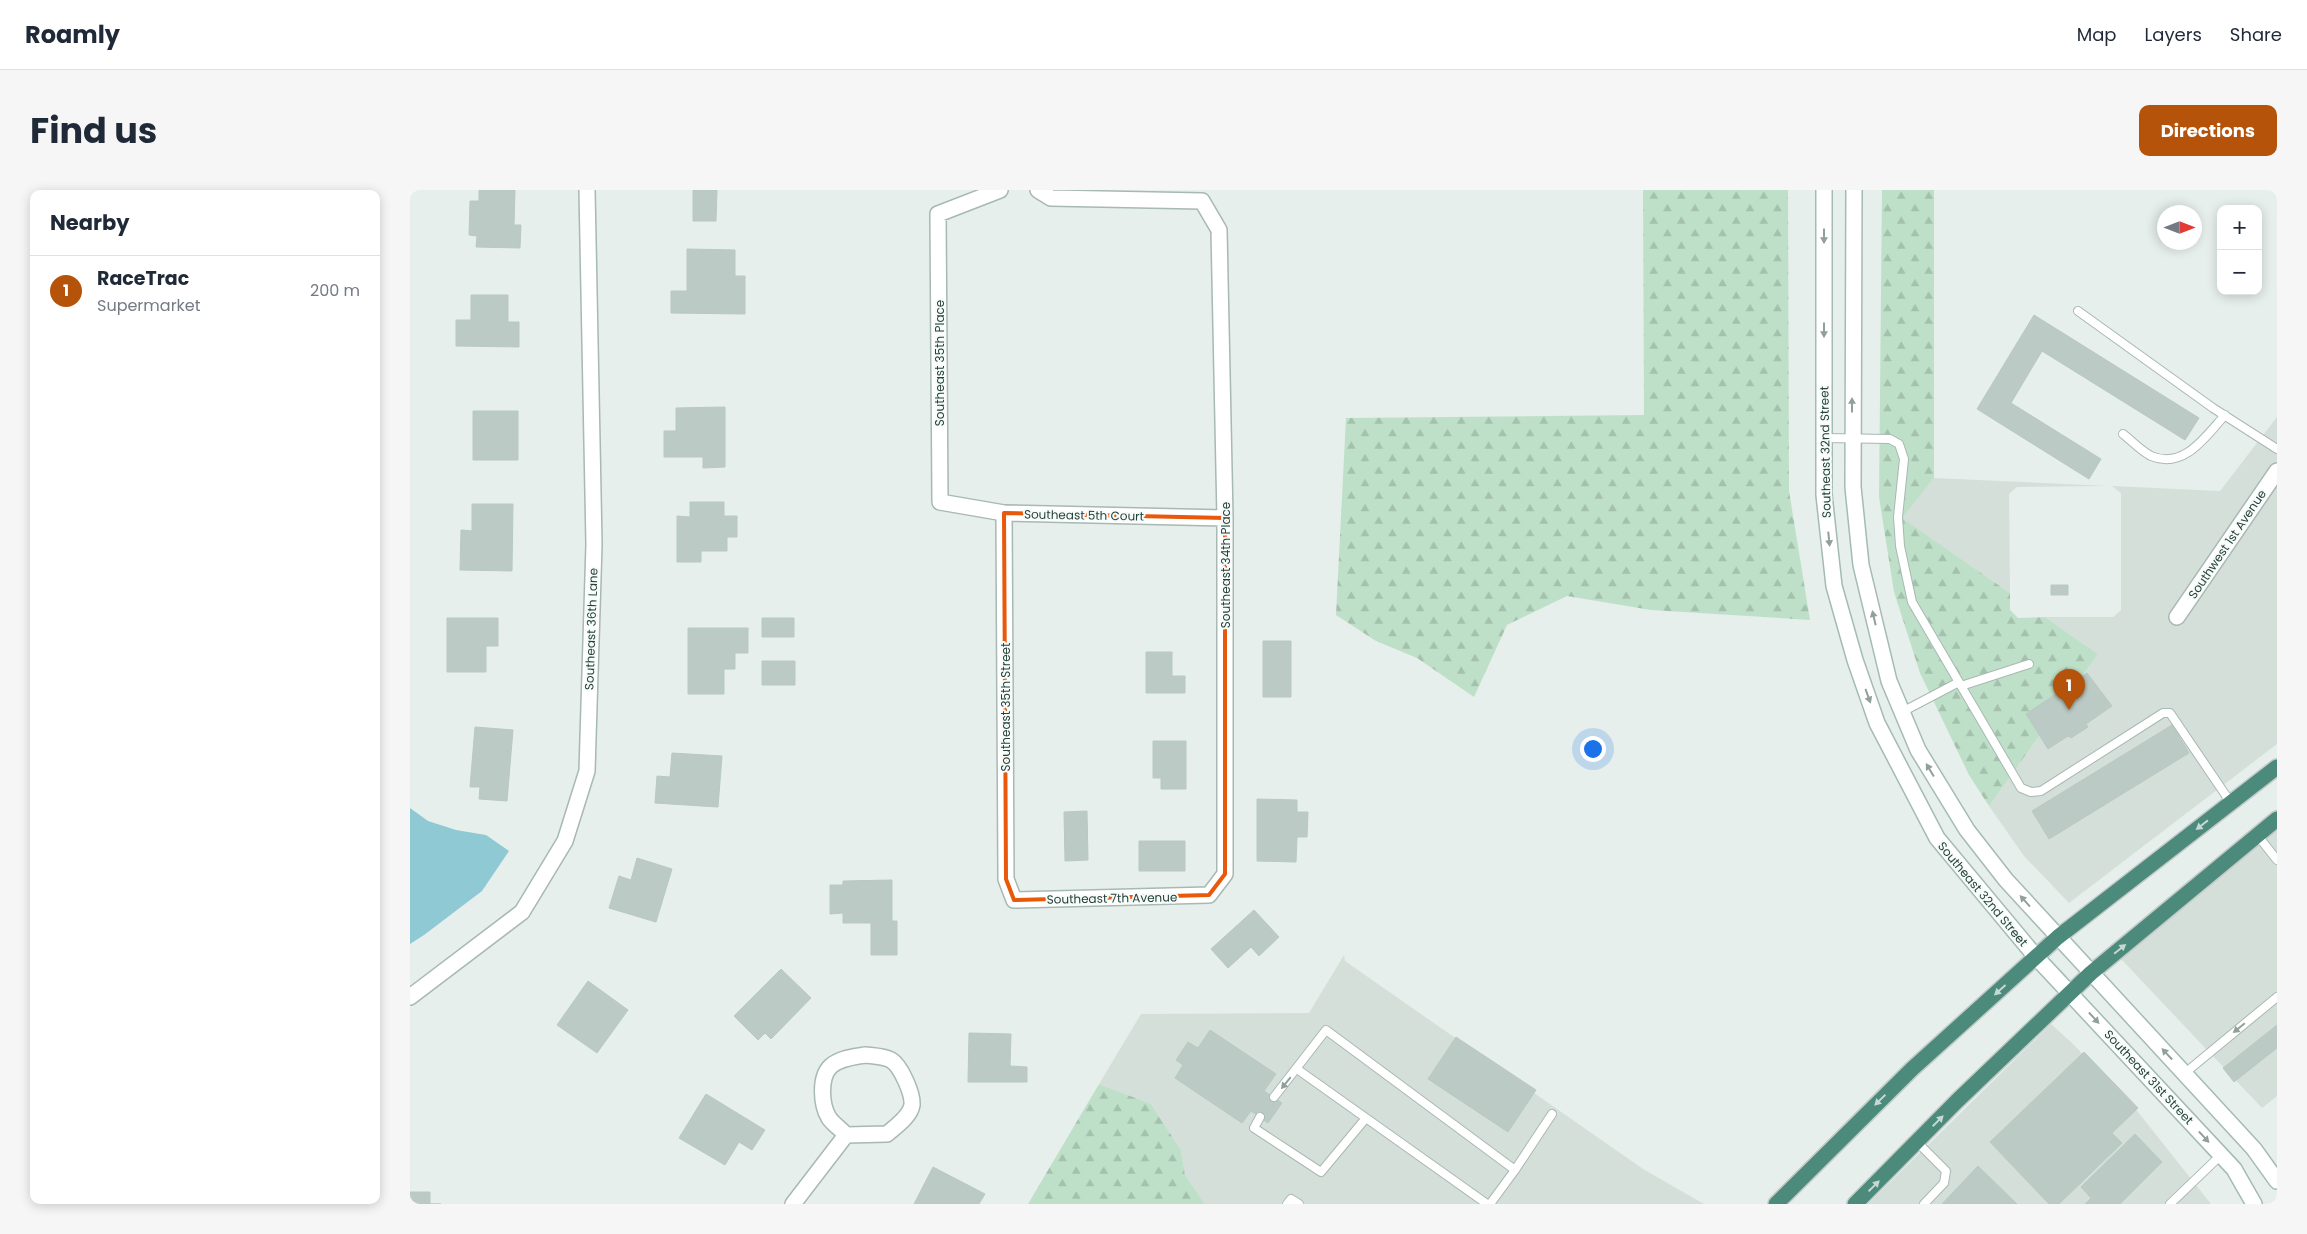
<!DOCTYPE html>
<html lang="en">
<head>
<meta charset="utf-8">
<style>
	:root { --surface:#fff; --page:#f6f6f7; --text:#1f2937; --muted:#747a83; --line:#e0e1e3; --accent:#b45309 }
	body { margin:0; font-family:Poppins,sans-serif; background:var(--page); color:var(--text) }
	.controls { position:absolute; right:15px; top:15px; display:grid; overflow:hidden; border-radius:10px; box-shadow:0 2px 12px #0003 }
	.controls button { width:45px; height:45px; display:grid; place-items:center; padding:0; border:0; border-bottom:1px solid var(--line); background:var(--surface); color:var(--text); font:25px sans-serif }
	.compass { position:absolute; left:1747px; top:15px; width:45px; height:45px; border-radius:50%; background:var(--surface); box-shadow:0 2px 12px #0003; rotate:90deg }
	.you { position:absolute; left:1182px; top:558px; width:18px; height:18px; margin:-12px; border:4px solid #fff; border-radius:50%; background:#1a73e8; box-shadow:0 0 0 8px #1a73e833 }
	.badge { display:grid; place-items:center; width:32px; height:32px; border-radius:50%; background:var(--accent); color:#fff; font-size:16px; font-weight:700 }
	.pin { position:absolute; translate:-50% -41px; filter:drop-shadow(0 1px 2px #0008) }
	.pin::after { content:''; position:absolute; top:26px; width:18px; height:15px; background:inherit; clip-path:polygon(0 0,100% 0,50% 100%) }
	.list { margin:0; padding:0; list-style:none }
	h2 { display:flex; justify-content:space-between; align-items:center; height:65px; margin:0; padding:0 20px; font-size:21px }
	h2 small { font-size:16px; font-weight:400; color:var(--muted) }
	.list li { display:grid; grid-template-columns:32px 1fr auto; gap:15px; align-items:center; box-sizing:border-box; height:70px; padding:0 20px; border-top:1px solid var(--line) }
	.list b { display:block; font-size:19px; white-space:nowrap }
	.list p { margin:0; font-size:16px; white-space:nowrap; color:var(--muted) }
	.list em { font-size:16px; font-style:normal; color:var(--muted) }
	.map { position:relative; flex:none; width:1867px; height:1014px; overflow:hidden; border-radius:10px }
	header { display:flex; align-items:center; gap:30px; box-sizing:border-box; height:70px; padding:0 25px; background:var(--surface); border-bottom:1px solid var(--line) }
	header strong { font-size:24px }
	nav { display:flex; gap:28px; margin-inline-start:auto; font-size:18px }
	.intro { display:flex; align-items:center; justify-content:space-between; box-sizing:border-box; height:120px; padding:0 30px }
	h1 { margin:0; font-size:35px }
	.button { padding:12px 22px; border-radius:10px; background:var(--accent); color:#fff; font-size:18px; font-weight:700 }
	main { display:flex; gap:30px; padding:0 30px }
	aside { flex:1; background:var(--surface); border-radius:10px; box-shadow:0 2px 12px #0003 }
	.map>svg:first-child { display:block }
</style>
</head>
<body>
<header>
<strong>Roamly</strong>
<nav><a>Map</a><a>Layers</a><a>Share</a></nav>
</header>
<div class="intro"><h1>Find us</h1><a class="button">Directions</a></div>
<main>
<aside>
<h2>Nearby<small></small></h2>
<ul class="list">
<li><span class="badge">1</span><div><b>RaceTrac</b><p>Supermarket</p></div><em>200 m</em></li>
</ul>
</aside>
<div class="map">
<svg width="1867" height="1014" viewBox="0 0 1867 1014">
	<defs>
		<pattern id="forest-firs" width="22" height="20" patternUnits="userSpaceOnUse" patternTransform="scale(1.25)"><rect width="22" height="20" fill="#bfe0c8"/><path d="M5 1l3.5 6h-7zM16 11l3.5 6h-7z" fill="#a4c1ad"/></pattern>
	</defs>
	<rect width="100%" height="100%" fill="#e6efeb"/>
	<!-- built -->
	<path fill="#d4dfda" d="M1867,227V554L1659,713L1614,666L1579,616L1688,464L1635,427H1703L1711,420V303L1702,296L1810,301Z
		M1524,288L1698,296L1607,297L1599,304L1600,403L1491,328Z
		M1867,640V906L1852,918L1711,769Z
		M934,765L935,771L1233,979L1294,1014H795L775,985L771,960L741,914L689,894L731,824L899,823Z
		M1641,834L1663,854L1728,922L1801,1014H1458Z"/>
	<!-- forest -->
	<path fill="url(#forest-firs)" d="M1233,0H1378L1379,301L1400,430L1241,420L1157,406L1097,435L1064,507L1007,468L966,451L926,425L936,228L1234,225Z
		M1472,0H1524V288L1492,328L1600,403V420L1608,428L1635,427L1688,464L1579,616L1559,585L1510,483L1484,402L1469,307Z
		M689,894L741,914L771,960L775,985L795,1014H618Z"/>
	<!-- water -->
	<path fill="#8ec9d4" d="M0,618L18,631L46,640L76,645L99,661L72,701L14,745L0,754Z"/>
	<!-- building -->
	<path fill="#bbcac4" stroke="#b8c9c2" d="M69,0H105L104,35H111L110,58L66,57L67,46L59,45L60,11H69Z
		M283,0H307L306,31H283Z
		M277,59L325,60V86H335V124L261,123V101H277Z
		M61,105H98V132H109V157L46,156V130H61Z
		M1624,125L1789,228L1775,250L1632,161L1601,213L1691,269L1679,289L1567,219Z
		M315,217V277L293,278V267H254V241H266V218Z
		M63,221H108V270H63Z
		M280,312H314V326H327V347H317V361H291V372H267V326L280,327Z
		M62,314H103L102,381L50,380L51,340L62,341Z
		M1641,395H1658V405H1641Z
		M37,428H88V456H76V482H37Z
		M352,428H384V447H352Z
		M278,438H338V463H325V479H314V504H278Z
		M853,451H881V507H853Z
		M736,462H762V486H775V503H736Z
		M352,471H385V495H352Z
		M1677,483L1702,516L1676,534L1678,537L1661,548L1658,546L1638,559L1616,524Z
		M1762,535L1779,563L1639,649L1622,621Z
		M65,537L103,540L97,611L69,609L70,597H60Z
		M743,551H776V599H751V588H743Z
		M262,563L312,566L308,617L245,613L247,586L260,587Z
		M847,609L887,610V622H898L897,647H887L886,672L847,671Z
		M677,621L678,670L655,671L654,622Z
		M729,651H775V681H729Z
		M227,668L262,679L246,732L199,718L209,686L221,690Z
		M482,690V731H487V765H461V733H433V723L420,724V695H433V691Z
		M844,720L869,747L849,766L841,757L818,778L801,759Z
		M371,779L401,808L361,849L355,843L348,850L324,826Z
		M178,791L218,820L187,863L147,835Z
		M1867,835V858L1824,892L1813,878Z
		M800,840L866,884L854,901L872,913L858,933L841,921L832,933L765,888L773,875L766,870L778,852L788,858Z
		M559,843L601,844L600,876L617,877V892H558Z
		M1046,847L1126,900L1098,942L1018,889Z
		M1674,862L1728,918L1702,943L1712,953L1649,1014H1639L1580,952Z
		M296,904L355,940L342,960L329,952L315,975L269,948Z
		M1725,944L1752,972L1710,1014H1675L1681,1008L1671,997Z
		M1568,976L1607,1014H1532Z
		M523,977L575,1004L569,1014H504Z
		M0,1002H20V1014H31H0Z"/>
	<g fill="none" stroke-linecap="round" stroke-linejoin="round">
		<!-- service casing -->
		<g stroke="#a8b8b2" stroke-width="10">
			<path id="service" d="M1668,121L1803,218L1867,259
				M1713,244C1722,251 1731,261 1741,266C1774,280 1796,246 1815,225
				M1414,248L1480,249L1489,254L1494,269L1488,327L1490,356L1502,412L1611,598L1621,602L1631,601L1753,523H1760L1821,613
				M1551,496L1619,474
				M1492,522L1549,492
				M1848,646L1867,670
				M887,879L1077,1014
				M1775,883L1867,807
				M864,907L916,840L1105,980L1080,1014
				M850,927L844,938L911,982L956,928
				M1507,952L1536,981L1534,993L1514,1014
				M1105,980L1142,924
				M877,1014L881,1009L889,1014
				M1760,1014L1811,965"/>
		</g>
		<!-- minor casing -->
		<g stroke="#a8b8b2" stroke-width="18">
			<path id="minor" d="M590,0L528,24L530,312L594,323L815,328
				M594,323L596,689L604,710L799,705L815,684V328L809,40L792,11L641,8L628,0
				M1767,427L1867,281
				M0,807L112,722L155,651L177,581L184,354L177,0
				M455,865C463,866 473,866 481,870C491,876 503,904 502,915C500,927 485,937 477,944L436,945C431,939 423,934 419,928C411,915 409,887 421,876C430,868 444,867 455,865Z
				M383,1014L436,945"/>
		</g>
		<!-- secondary casing -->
		<g stroke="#a4bbb3" stroke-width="18">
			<path id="secondary" d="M1414,0V305L1424,396L1445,470L1467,533L1527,648L1626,767L1824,979L1844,1014
				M1444,0L1443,297L1451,375L1479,491L1508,560L1557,640L1596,690L1844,959L1867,991"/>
		</g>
		<!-- trunk casing -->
		<g stroke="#c2cac8" stroke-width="18">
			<path id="trunk" d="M1366,1014L1502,879L1648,747L1867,577
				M1445,1014L1547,911L1681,783L1867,629"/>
		</g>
		<!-- service -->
		<use href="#service" stroke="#fff" stroke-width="8"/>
		<!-- minor -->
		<use href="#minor" stroke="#fff" stroke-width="15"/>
		<!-- secondary -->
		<use href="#secondary" stroke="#fff" stroke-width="15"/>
		<!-- trunk -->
		<use href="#trunk" stroke="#4c8a7c" stroke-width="15"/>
	</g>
	<!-- one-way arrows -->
	<defs><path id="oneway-solid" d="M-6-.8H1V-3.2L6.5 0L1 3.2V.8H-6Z" transform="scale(1.25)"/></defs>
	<g fill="#92a09c">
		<use href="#oneway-solid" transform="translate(1414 46) rotate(90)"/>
		<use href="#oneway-solid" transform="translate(1414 140) rotate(90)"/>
		<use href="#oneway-solid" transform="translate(1442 215) rotate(-90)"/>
		<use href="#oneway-solid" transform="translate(1419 349) rotate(84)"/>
		<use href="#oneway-solid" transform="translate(1464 428) rotate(-103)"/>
		<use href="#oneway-solid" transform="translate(1458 506) rotate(70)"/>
		<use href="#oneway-solid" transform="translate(1520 580) rotate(-121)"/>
		<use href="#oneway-solid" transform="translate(1615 711) rotate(-132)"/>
		<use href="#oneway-solid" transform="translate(1684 828) rotate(47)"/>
		<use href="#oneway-solid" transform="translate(1829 838) rotate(141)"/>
		<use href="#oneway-solid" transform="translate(1757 864) rotate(-133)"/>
		<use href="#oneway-solid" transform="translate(876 893) rotate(129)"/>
		<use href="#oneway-solid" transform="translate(1794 947) rotate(47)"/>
	</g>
	<g fill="#c4d9d4">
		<use href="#oneway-solid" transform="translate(1792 635) rotate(142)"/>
		<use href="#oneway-solid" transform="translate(1710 759) rotate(-39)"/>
		<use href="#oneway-solid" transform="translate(1590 800) rotate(138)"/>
		<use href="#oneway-solid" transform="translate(1470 910) rotate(136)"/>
		<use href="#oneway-solid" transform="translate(1528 931) rotate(-45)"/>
		<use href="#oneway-solid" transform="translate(1464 996) rotate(-44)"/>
	</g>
	<!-- marked area -->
	<path fill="none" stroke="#e8590c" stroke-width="4" stroke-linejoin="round" d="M594,323L815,328V684L799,705L604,710L596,689Z"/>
	<g text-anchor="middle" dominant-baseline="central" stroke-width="4" stroke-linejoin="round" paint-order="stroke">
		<!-- street labels -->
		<g font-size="12" fill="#24423a" stroke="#f7fbf9">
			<text transform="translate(529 173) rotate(-90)">Southeast 35th Place</text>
			<text transform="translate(1415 262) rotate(-91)">Southeast 32nd Street</text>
			<text transform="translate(674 325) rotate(1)">Southeast 5th Court</text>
			<text transform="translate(1817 354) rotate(-56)">Southwest 1st Avenue</text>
			<text transform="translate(815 375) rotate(-90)">Southeast 34th Place</text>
			<text transform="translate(181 439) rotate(-88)">Southeast 36th Lane</text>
			<text transform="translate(595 517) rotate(-90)">Southeast 35th Street</text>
			<text transform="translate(1573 704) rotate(50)">Southeast 32nd Street</text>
			<text transform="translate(702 708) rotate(-1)">Southeast 7th Avenue</text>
			<text transform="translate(1739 887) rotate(47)">Southeast 31st Street</text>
		</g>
	</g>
</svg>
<div class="controls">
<button>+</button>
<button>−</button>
</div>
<svg class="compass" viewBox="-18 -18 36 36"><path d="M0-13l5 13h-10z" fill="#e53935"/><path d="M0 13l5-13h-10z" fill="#747a83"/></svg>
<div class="you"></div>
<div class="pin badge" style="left:1659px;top:520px">1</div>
</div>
</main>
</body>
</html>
